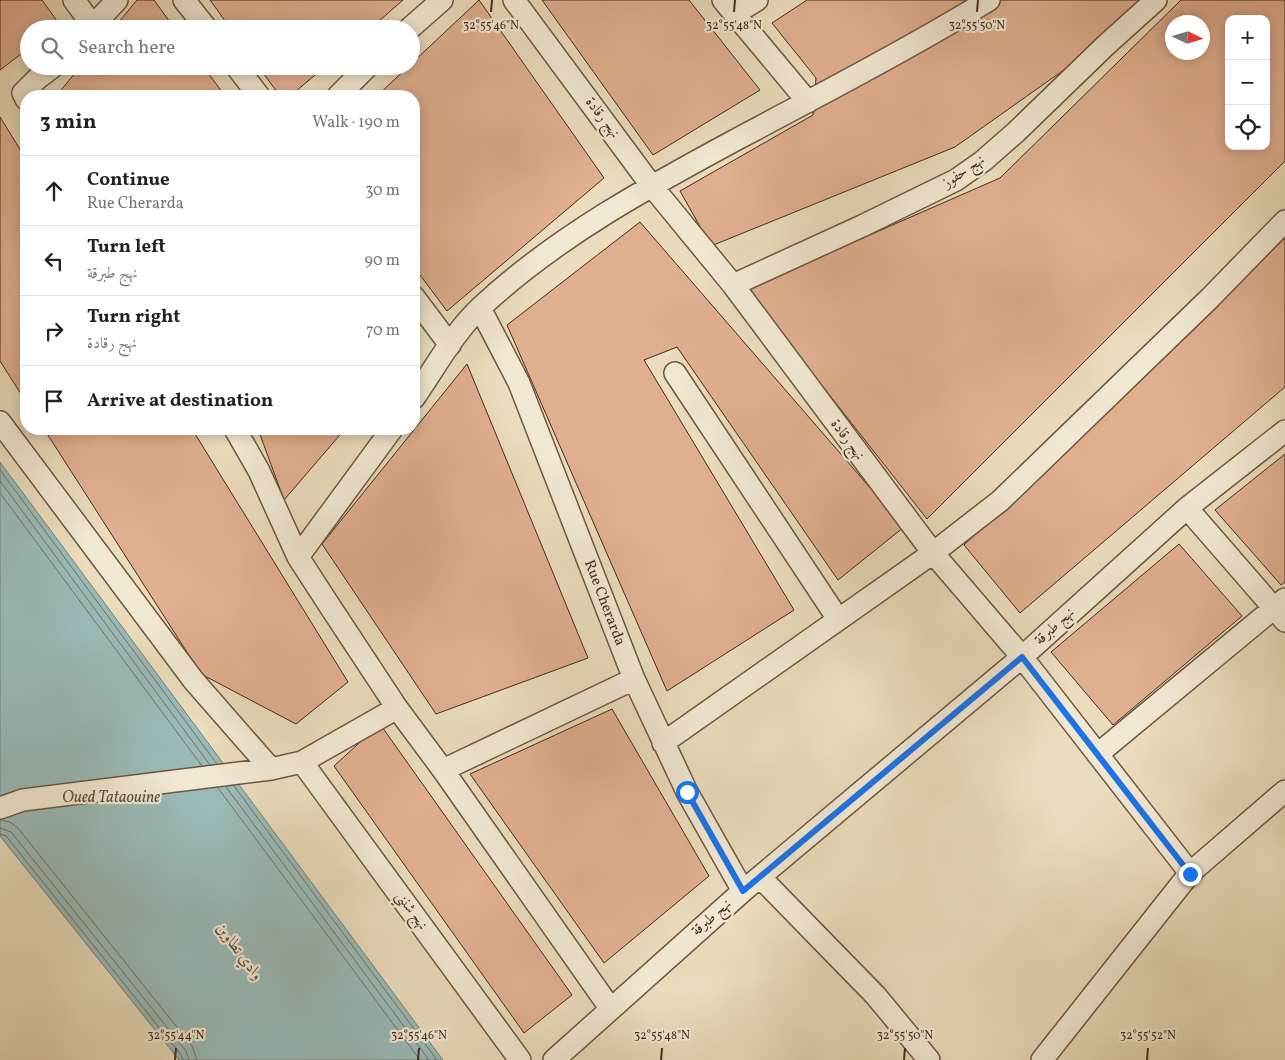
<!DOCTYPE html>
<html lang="en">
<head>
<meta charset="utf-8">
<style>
	:root { --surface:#fff; --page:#f6f6f6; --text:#222; --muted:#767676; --line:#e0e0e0 }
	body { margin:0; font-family:Vollkorn,Amiri,serif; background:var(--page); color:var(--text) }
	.controls { position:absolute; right:15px; top:15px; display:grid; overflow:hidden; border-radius:10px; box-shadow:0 2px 12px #0003 }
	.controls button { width:45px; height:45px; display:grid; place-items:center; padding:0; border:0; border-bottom:1px solid var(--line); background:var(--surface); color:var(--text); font:25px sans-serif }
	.compass { position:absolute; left:1165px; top:15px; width:45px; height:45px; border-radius:50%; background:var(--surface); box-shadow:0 2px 12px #0003; rotate:94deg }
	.stop { position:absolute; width:15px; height:15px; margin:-11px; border:4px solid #1a73e8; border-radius:50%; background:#fff }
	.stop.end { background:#1a73e8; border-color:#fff; box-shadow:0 1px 5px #0008 }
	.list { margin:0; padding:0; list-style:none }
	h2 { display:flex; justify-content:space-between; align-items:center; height:65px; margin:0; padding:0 20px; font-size:21px }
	h2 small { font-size:16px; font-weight:400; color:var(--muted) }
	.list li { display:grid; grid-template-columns:32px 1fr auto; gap:15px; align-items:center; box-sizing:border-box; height:70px; padding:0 20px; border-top:1px solid var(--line) }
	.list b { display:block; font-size:19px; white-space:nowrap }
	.list p { margin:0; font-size:16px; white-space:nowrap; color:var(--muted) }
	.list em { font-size:16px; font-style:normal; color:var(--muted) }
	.icon { flex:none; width:28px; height:28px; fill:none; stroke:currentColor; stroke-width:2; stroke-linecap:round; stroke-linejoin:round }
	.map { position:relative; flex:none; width:1285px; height:1060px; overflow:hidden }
	.search { position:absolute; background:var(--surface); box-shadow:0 2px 12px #0003; left:20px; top:20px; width:400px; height:55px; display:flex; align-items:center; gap:12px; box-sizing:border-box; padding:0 18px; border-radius:28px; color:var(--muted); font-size:19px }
	.panel { position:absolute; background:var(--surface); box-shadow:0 2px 12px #0003; left:20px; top:90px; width:400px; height:345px; border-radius:20px }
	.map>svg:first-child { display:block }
</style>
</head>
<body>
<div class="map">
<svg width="1285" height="1060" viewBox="0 0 1285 1060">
	<rect width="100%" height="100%" fill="#eadcbc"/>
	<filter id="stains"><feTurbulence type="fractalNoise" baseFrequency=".004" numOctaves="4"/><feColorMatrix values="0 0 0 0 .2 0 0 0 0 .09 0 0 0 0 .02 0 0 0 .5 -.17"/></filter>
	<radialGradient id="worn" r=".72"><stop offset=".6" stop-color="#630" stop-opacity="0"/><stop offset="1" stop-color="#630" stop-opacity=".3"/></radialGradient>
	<!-- water -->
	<path fill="#9abab7" stroke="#788178" d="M0,462L443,1060H179L0,836Z"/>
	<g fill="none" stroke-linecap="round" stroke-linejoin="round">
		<!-- shore -->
		<path stroke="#707268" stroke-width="1" d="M0,470L217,764
			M0,481L210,765
			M0,493L202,766
			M234,786L437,1060
			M226,787L429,1060
			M218,788L420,1060
			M0,820L10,822L17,827L192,1046L197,1060
			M0,828L11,832L186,1051L189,1060
			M0,834L6,836L181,1055L183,1060"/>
	</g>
	<!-- building -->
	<path fill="#e0af90" stroke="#462b1a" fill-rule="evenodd" d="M0,0H42L60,25L55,29H29V48L0,70Z
		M137,0H154L175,29H113Z
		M210,0H403L370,29H231Z
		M479,0L604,178L447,311L414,267V96H377Z
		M542,0H689L760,90L653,155Z
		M807,0H1143L1075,62L955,147L711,246L680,191L813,115L816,78L772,23Z
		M1181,0H1285V161L927,519L746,289L1000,178ZM1229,19H1266V146H1229ZM1172,22H1202V52H1172Z
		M81,66H203L225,96H56Z
		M258,66H326L290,96H280Z
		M0,117L26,159V402L0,361Z
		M640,222L904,527L838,580L677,347L644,360L794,610L667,691L507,325Z
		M1285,238V387L1020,613L964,545Z
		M467,364L588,658L436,714L322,544Z
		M44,429H192L348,682L296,724L201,674Z
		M258,429H345L284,500Z
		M1285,454V582L1281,585L1215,510Z
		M1179,544L1242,616L1113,725L1051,652Z
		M612,709L709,876L604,963L470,774Z
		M380,724L572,995L524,1033L334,766Z"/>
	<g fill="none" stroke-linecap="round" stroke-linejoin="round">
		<!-- minor casing -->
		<g stroke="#6f5742" stroke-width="24">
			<path id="minor" d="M74,0L93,26
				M184,0L207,29
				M514,0L651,185L733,285L933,553L1022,657L1190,873
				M723,0L808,102
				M734,14L757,0
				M90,29L117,0
				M409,29L442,0
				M236,66L259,96
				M338,96L368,66
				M26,99L23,93L38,78L54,66
				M733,285L862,226L956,180L983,161L1015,133L1105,46L1156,0
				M414,297L450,345
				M480,308L519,383L634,679L687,792L743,891
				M675,373L838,619
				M414,398C435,368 454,332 481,307C557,236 650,186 741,137C824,93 908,49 989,0
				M0,422L194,681L271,769
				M235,429L259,471L298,557L333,611L397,708L443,770L610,1008
				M1187,508L1285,621
				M298,557L392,429
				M663,743L933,553L1000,501L1210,298L1285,221
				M1099,753L1285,599
				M302,762L520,1060
				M443,770L634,679
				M0,808L23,800L271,769L302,762L397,708
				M760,877L876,996L929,1060
				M554,1060L743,891L1022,657L1187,508L1285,431
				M1042,1060L1190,873L1285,791"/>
		</g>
		<!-- minor -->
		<use href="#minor" stroke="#f1e8d3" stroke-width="21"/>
	</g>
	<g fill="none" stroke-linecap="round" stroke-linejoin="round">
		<!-- route -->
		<path stroke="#1a73e8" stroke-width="6" d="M687,792L743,891L1022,657L1190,874"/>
	</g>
	<!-- ticks -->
	<path fill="none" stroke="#462b1a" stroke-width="2" d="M491,12L492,0M734,12L735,0M977,12L978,0M175,1060L176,1048M418,1060L419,1048M661,1060L662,1048M904,1060L905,1048M1147,1060L1148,1048"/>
	<g text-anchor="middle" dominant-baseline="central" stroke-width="4.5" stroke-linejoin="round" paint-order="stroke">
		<!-- street labels -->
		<g font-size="15" fill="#462b1a" stroke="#f1e8d3">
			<text transform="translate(602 118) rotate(53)">نهج رقادة</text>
			<text transform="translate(964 172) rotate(-34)">نهج حفوز</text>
			<text transform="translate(847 440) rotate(54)">نهج رقادة</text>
			<text transform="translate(604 603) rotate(69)">Rue Cherarda</text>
			<text transform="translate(1055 627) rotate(-42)">نهج طبرقة</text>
			<text transform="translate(411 911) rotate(54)">نهج شنني</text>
			<text transform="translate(712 918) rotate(-41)">نهج طبرقة</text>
		</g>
		<!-- water labels -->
		<g font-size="16" font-style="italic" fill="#5b4f41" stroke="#f1e8d3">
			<text x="111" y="798">Oued Tataouine</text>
			<text transform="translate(239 952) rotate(53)">وادي تطاوين</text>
		</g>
	</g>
	<g font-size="12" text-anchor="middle" fill="#462b1a" stroke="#f1e8d3" stroke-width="4.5" stroke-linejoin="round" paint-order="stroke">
		<text x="491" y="29">32°55'46"N</text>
		<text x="734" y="29">32°55'48"N</text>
		<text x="977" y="29">32°55'50"N</text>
		<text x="176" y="1039">32°55'44"N</text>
		<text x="419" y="1039">32°55'46"N</text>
		<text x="662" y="1039">32°55'48"N</text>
		<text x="905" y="1039">32°55'50"N</text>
		<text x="1148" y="1039">32°55'52"N</text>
	</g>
	<rect width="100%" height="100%" filter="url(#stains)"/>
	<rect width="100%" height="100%" fill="url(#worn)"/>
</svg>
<div class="controls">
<button>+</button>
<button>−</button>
<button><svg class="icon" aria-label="locate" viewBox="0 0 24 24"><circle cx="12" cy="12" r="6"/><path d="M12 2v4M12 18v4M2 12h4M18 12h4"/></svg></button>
</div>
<svg class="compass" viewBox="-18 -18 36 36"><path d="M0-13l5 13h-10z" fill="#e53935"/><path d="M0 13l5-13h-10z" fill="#767676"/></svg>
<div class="stop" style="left:687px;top:792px"></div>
<div class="stop end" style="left:1190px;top:874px"></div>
<div class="search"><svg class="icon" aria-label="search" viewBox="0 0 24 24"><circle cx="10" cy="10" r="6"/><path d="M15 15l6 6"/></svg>Search here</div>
<section class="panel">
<h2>3 min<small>Walk · 190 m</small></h2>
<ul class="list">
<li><svg class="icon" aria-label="ahead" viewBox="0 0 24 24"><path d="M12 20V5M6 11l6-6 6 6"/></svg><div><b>Continue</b><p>Rue Cherarda</p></div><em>30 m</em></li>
<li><svg class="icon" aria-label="left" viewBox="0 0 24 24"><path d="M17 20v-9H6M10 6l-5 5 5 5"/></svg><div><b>Turn left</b><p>نهج طبرقة</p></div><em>90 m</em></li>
<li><svg class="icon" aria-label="right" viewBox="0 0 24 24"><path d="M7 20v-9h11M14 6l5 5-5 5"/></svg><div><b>Turn right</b><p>نهج رقادة</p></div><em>70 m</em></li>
<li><svg class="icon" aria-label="arrive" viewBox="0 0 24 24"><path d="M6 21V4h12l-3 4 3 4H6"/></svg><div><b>Arrive at destination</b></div></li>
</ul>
</section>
</div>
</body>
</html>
